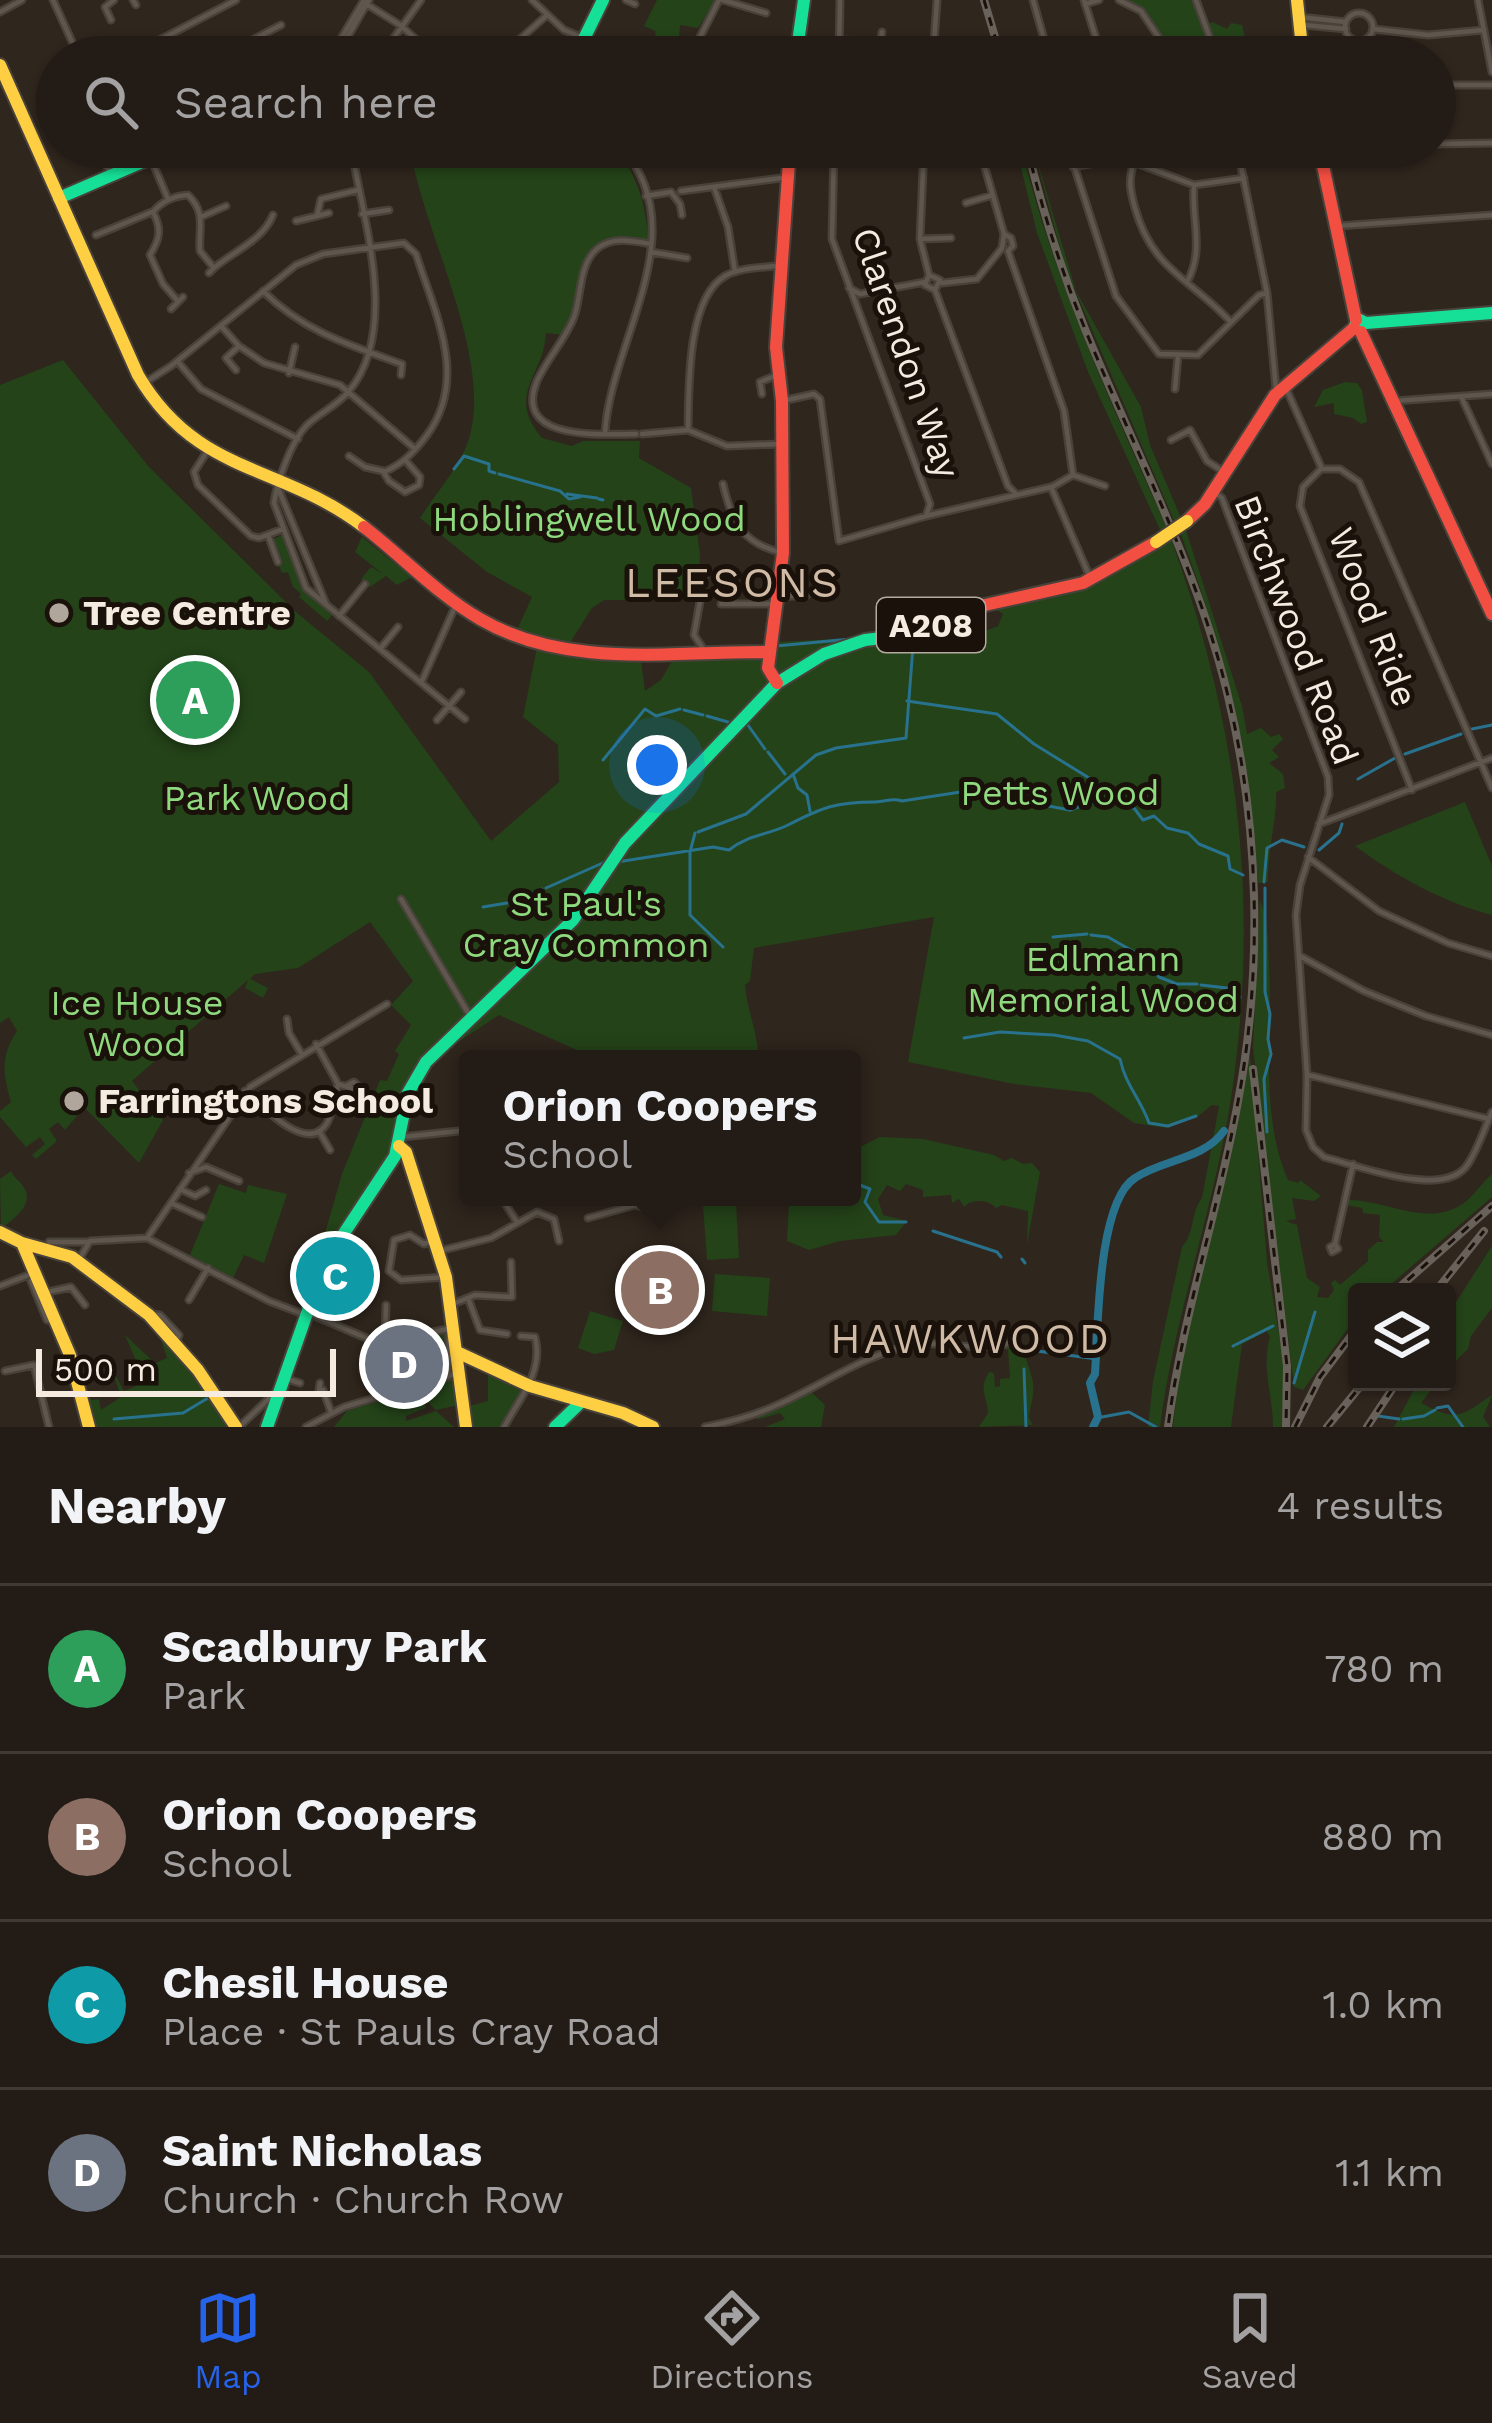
<!DOCTYPE html>
<html lang="en">
<head>
<meta charset="utf-8">
<style>
	:root { --surface:#231c16; --page:#2b251f; --text:#f1f3f6; --muted:#a3a1a1; --line:#403a35; --accent:#2563eb }
	body { margin:0; font-family:"Work Sans",sans-serif; background:var(--page); color:var(--text) }
	.controls { position:absolute; right:36px; bottom:36px; display:grid; overflow:hidden; border-radius:12px; box-shadow:0 3px 9px #0004 }
	.controls button { width:108px; height:108px; display:grid; place-items:center; padding:0; border:0; border-bottom:3px solid var(--line); background:var(--surface); color:var(--text); font:60px sans-serif }
	.scale { position:absolute; left:36px; bottom:30px; width:300px; box-sizing:border-box; padding-left:12px; border:6px solid #f6ebe0; border-top:0; font-size:33px; line-height:42px; white-space:nowrap; color:#f6ebe0; -webkit-text-stroke:9px #19110a; paint-order:stroke }
	.you { position:absolute; left:657px; top:765px; width:42px; height:42px; margin:-30px; border:9px solid #fff; border-radius:50%; background:#1a73e8; box-shadow:0 0 0 18px #1a73e833 }
	.badge { display:grid; place-items:center; width:78px; height:78px; border-radius:50%; background:var(--accent); color:#fff; font-size:39px; font-weight:700 }
	.pin { position:absolute; translate:-50% -50%; border:6px solid #fff; box-shadow:0 3px 12px #0006 }
	.popup { position:absolute; left:459px; top:1050px; width:402px; height:156px; box-sizing:border-box; display:grid; place-content:center; border-radius:12px; background:var(--surface); filter:drop-shadow(0 3px 9px #0005); font-size:39px; white-space:nowrap; color:var(--muted) }
	.popup b { font-size:45px; color:var(--text) }
	.popup::after { content:''; position:absolute; left:50%; top:100%; margin-left:-24px; border:24px solid transparent; border-top-color:var(--surface) }
	.list { margin:0; padding:0; list-style:none }
	h2 { display:flex; justify-content:space-between; align-items:center; height:156px; margin:0; padding:0 48px; font-size:51px }
	h2 small { font-size:39px; font-weight:400; color:var(--muted) }
	.list li { display:grid; grid-template-columns:78px 1fr auto; gap:36px; align-items:center; box-sizing:border-box; height:168px; padding:0 48px; border-top:3px solid var(--line) }
	.list b { display:block; font-size:45px; white-space:nowrap }
	.list p { margin:0; font-size:39px; white-space:nowrap; color:var(--muted) }
	.list em { font-size:39px; font-style:normal; color:var(--muted) }
	.icon { flex:none; width:66px; height:66px; fill:none; stroke:currentColor; stroke-width:2; stroke-linecap:round; stroke-linejoin:round }
	.map { position:relative; flex:none; width:1492px; height:1427px; overflow:hidden }
	.search { position:absolute; background:var(--surface); box-shadow:0 3px 9px #0004; left:36px; right:36px; top:36px; height:132px; display:flex; align-items:center; gap:30px; box-sizing:border-box; padding:0 42px; border-radius:66px; color:var(--muted); font-size:45px }
	.sheet { height:828px; background:var(--surface) }
	nav { display:flex; justify-content:space-around; align-items:center; box-sizing:border-box; height:168px; border-top:3px solid var(--line); background:var(--surface); font-size:33px; color:var(--muted) }
	nav a { display:grid; justify-items:center; gap:6px }
	nav .on { color:var(--accent) }
	.map>svg:first-child { display:block }
</style>
</head>
<body>
<div class="map">
<svg width="1492" height="1427" viewBox="0 0 1492 1427">
	<rect width="100%" height="100%" fill="#2f261d"/>
	<!-- green -->
	<path fill="#244319" d="M657,0H716L698,28L680,25L679,38L656,41L655,31L644,26Z
		M1126,0H1194L1214,57H1173L1141,9Z
		M1212,22L1227,29L1231,23L1242,25L1250,57H1223L1209,24Z
		M410,147H614C638,175 646,206 649,242C565,232 591,277 563,335L546,333C544,377 505,394 542,438L572,446L583,441H640L639,458L691,488L700,555L699,579L688,586L691,589L668,600H604L592,608L568,646L517,630L532,597L487,572L420,518C434,496 455,472 466,447C499,366 422,232 410,147Z
		M1016,147H1021C1054,281 1111,403 1167,528L1161,532L1088,372L1037,233Z
		M1033,147L1076,291L1141,407L1150,445L1181,518L1175,523L1065,267Z
		M63,360L149,467L297,613L369,672L491,841L559,782L558,745L523,717L537,647L640,653L645,691L661,680L676,654L772,652L774,642L922,635L962,619L975,635L998,626L1003,614L994,608L1080,590L1106,578L1171,539C1239,725 1261,908 1230,1105C1212,1214 1174,1318 1160,1427H1148L1153,1381L1182,1247C1195,1233 1190,1213 1202,1198L1219,1106L1212,1105L1197,1117L1167,1128L1134,1123L1091,1093L1014,1084L908,1062L934,917L754,948L750,981L745,985C747,1011 759,1035 758,1059H580L579,1051L499,1015L437,1056L368,1192L323,1263L317,1261L342,1174L380,1080L387,1081L399,1054L395,1051L411,1025L391,1005L413,981L370,922L298,968L255,974L250,979L268,988L263,998L245,988L248,980L132,1081L163,1120L139,1163L87,1110H82L65,1130L58,1122L49,1129L57,1141L36,1159L32,1155L45,1144L40,1137L26,1147L0,1117V1111L11,1102C3,1075 0,1056 17,1031L9,1017L0,1023V385Z
		M1345,382L1357,383L1362,390L1367,422L1361,424L1353,418L1334,414V403L1314,407L1323,390Z
		M1185,527L1242,706L1247,734L1261,728L1271,737L1279,734L1283,739L1272,750L1279,757L1269,763L1283,774L1285,788L1276,792C1277,823 1267,851 1268,882L1258,883C1250,760 1223,646 1180,532Z
		M282,535L304,591L332,615L327,621L299,597L301,594L293,587L288,572L282,573L278,563L283,561L272,540Z
		M362,537L412,577L397,585L386,576L370,587L361,579L371,567L383,574L355,552Z
		M1465,802L1492,866V915C1442,902 1396,876 1355,846Z
		M1260,900C1269,921 1268,943 1269,965C1273,1036 1259,1114 1288,1180L1298,1183L1300,1180L1321,1196L1314,1201L1292,1198L1296,1219L1286,1221L1297,1225L1307,1278L1320,1287L1317,1297L1328,1298L1334,1290L1331,1283L1335,1280L1340,1285L1368,1261V1250L1377,1242H1384L1379,1237L1380,1215L1363,1213L1362,1208L1346,1205L1347,1200C1386,1199 1427,1229 1464,1203C1474,1195 1482,1183 1492,1174V1197L1382,1292H1357V1316L1303,1390L1294,1387L1253,1048Z
		M1250,1055L1267,1262L1284,1364L1282,1427H1273C1273,1395 1261,1367 1270,1337L1267,1331L1242,1344L1231,1427H1173C1185,1301 1230,1180 1250,1055Z
		M880,1137L923,1139L994,1155L1004,1161L1012,1158L1023,1164L1032,1163L1040,1172L1027,1245L1028,1211L1002,1205L996,1208C989,1200 972,1198 964,1207L959,1199L952,1203L951,1195L923,1197V1190L906,1184L900,1191L887,1185L878,1199L883,1215L907,1221L896,1235L840,1241L809,1250L787,1241L789,1204L782,1197L725,1203L736,1204L739,1258L707,1260L703,1206L719,1205L723,1197H852V1151Z
		M11,1171C13,1177 19,1180 23,1186C36,1204 13,1219 1,1229L0,1179Z
		M219,1184L246,1193L248,1185L287,1194L264,1263L244,1255L233,1278L190,1255Z
		M1492,1246V1308L1471,1336L1468,1349L1447,1369V1316Z
		M647,1265L678,1268L672,1324L642,1321Z
		M715,1274L770,1278L767,1316L712,1311Z
		M590,1311L623,1321L614,1350L594,1354L578,1348Z
		M158,1331L188,1363L227,1427H91L87,1394L92,1400L99,1399L101,1410L121,1397L111,1367L124,1391L145,1382L125,1335L155,1363L167,1358Z
		M445,1333L446,1376L383,1393L376,1375L373,1346Z
		M1011,1344L1035,1345L1024,1348C1025,1360 1030,1368 1032,1378C1036,1393 1030,1404 1029,1418L1033,1425L979,1427L988,1413C987,1395 978,1390 989,1372L994,1373L995,1387L1000,1386V1379L1010,1378L1008,1350L1003,1348Z
		M488,1370L527,1388L502,1427H468L465,1407L488,1401Z
		M454,1377L457,1378L459,1405L436,1410L425,1400L426,1408L406,1416V1421L436,1411L454,1427H334L347,1411Z
		M1418,1382H1437L1421,1403C1458,1423 1462,1415 1492,1395L1483,1417L1490,1427H1394Z
		M810,1391L825,1405L821,1427H765L785,1419L780,1413L759,1419L751,1417Z"/>
	<g fill="none" stroke-linecap="round" stroke-linejoin="round">
		<!-- stream -->
		<path stroke="#29728e" stroke-width="3" d="M454,469L464,456L489,464V471L495,473
			M499,474L560,491L569,499L580,497
			M567,494L597,498
			M599,499L603,500
			M776,646L851,639
			M907,701L997,714L1034,744L1094,781L1123,807L1134,808L1143,820L1154,816L1167,828L1188,833L1199,844L1228,856L1230,869L1243,875
			M684,710L703,715
			M707,716L728,722
			M745,721L765,749
			M1472,729L1492,725
			M768,752L785,774
			M1405,754L1461,734
			M603,760L645,709L656,716L680,709
			M793,774L798,788L807,795L810,811
			M1358,779L1395,758
			M698,832L746,814L816,755L836,748L906,738L913,646
			M695,833L690,852V915L723,947
			M1319,850L1339,833L1342,824
			M617,862L713,847L729,850C747,835 768,835 788,825C823,807 836,802 875,802C887,802 891,797 902,801L967,791L1070,810L1089,803H1121
			M1264,882L1267,848L1282,840L1304,847
			M546,888L605,862
			M1265,888V992L1270,1014L1268,1039L1271,1054L1264,1079L1267,1132
			M510,903L542,889
			M483,907L507,903
			M1091,935L1108,937L1143,957L1159,977L1177,984H1197
			M1053,937L1087,934
			M1201,985L1227,988
			M1231,989L1240,997
			M964,1038L1000,1032L1054,1035L1088,1041L1120,1059C1126,1086 1140,1098 1149,1123L1168,1126L1196,1116
			M1217,1136L1220,1137
			M852,1182L870,1189L865,1202L879,1222H906
			M933,1231L997,1252L1001,1257
			M1022,1259L1025,1263
			M1233,1346L1273,1326
			M1015,1348L1097,1359
			M1019,1353V1354
			M1024,1369L1026,1427
			M1294,1383L1315,1312
			M1437,1408L1448,1406L1463,1427
			M1378,1416L1399,1419
			M1098,1417L1099,1416
			M1102,1417L1129,1412L1156,1427
			M114,1419L183,1413L208,1398
			M1403,1419L1424,1416L1435,1410"/>
		<!-- river -->
		<path stroke="#29728e" stroke-width="8" d="M1093,1427L1098,1417L1090,1383L1095,1374C1098,1332 1097,1202 1135,1178C1163,1159 1203,1160 1224,1131"/>
		<!-- street casing -->
		<g stroke="#49423a" stroke-width="9">
			<path id="street" d="M53,0L79,57
				M133,0L136,5
				M532,0L564,30L605,47
				M626,0L635,4
				M723,0L766,13
				M1033,0L1049,57
				M1084,0L1102,57
				M1119,0L1141,11L1172,57
				M1196,0L1217,57
				M1478,0L1492,72
				M363,2L400,25L436,57
				M1085,4L1099,0
				M0,12L22,0
				M1345 27a14 14 0 1 1 28 0a14 14 0 1 1-28 0Z
				M1299,17L1346,22
				M111,20L105,7L114,0
				M1304,25L1346,29
				M1373,29L1428,35L1484,30
				M841,40L881,42
				M1357,41L1358,57
				M698,49H742L750,57
				M1102,52L1122,57
				M879,54L882,32
				M127,57L236,0
				M220,57L281,25
				M330,57L364,0
				M336,57L369,0
				M380,57L421,0
				M488,57L520,39L546,16
				M642,57L660,54
				M699,57L700,37L719,0
				M839,57L840,0
				M933,57L937,0
				M1435,85H1492
				M1435,144L1492,143
				M98,147L111,175
				M351,147C363,219 400,330 349,391C337,406 319,413 306,426C291,442 277,482 274,503L306,588L465,719
				M834,147L832,239L930,504L926,516
				M874,147L875,156
				M924,147L920,239L929,275
				M979,147L1004,234L1011,238L1013,246L1008,251L1064,411L1073,475L1052,487
				M1068,147L1116,296L1159,354L1198,355L1259,295L1267,293
				M1237,147L1267,293L1276,389
				M353,160L386,155H391L392,163
				M152,161L168,199
				M1134,162C1128,180 1130,190 1135,208C1152,269 1189,278 1229,320
				M1073,167L1123,158L1194,185L1244,178
				M1153,169L1163,147
				M714,187L728,227L735,272
				M681,191L789,177
				M646,196L671,192L680,204L682,215
				M966,203L993,195
				M362,214L389,210
				M317,216L329,213
				M201,217L226,206
				M296,221L317,216L321,199L358,190
				M1338,226L1492,215
				M96,235L152,212
				M920,239L951,238
				M651,252L687,258
				M214,268C234,251 263,240 273,215
				M1187,282C1205,250 1191,219 1194,185
				M942,283L977,279L1002,248L1004,234
				M849,288L860,294L925,282
				M935,290L940,280L929,275L925,285L935,290L1008,486L1016,494
				M263,291C303,331 349,345 402,364L401,375
				M177,300L163,284L150,255C160,239 162,229 153,212C162,201 174,196 188,195C207,213 198,230 200,251L214,268L209,273
				M171,309L183,297
				M222,327L239,346L264,363L340,385L415,449
				M178,362L201,389L298,439
				M236,370L226,358L239,346
				M289,373L295,347
				M143,384L171,366L296,265L323,254L404,243L416,254C435,314 469,378 427,435C415,451 403,464 384,472
				M1285,386L1322,469H1340L1359,482L1492,788
				M1175,389L1178,356
				M762,394L760,382L775,376
				M1461,396L1492,464
				M782,401L814,394L820,399L839,541L926,516L1051,487L1089,575
				M1394,401L1492,394
				M605,434C609,343 698,231 621,147
				M636,434C602,434 512,442 537,381C547,359 565,340 574,317C582,295 578,264 598,248C613,236 633,241 651,244
				M642,434L688,430
				M1171,440L1190,430L1207,461L1224,472
				M780,444L727,446L688,430C689,391 686,299 725,276C740,267 765,268 782,265
				M208,450L194,472L198,485L251,536L259,538L283,529
				M349,456L365,467L383,471L389,481L405,492L419,485L420,477L407,462
				M1320,470L1303,487L1300,506L1412,790
				M1073,475L1105,486
				M723,484C732,523 743,544 783,553
				M278,488L326,604
				M1213,491L1222,498L1328,777L1329,795L1300,885L1296,915L1307,1075L1306,1130L1313,1147L1324,1157C1359,1166 1445,1200 1468,1164C1478,1149 1484,1129 1492,1112
				M268,535L278,562
				M779,597L807,595
				M721,604H773
				M339,616L365,584
				M380,649L398,627
				M704,650L694,635L705,573
				M421,683L455,607
				M437,720L461,692
				M1319,824L1492,758
				M1308,857L1379,911L1448,943L1492,956
				M401,899L470,1016
				M1300,956L1364,991L1426,1016L1492,1035
				M287,1019L289,1033L301,1053
				M1308,1075L1489,1119
				M338,1084L354,1089L358,1086L354,1082L348,1085
				M245,1091C261,1105 308,1156 327,1123C333,1113 335,1096 338,1084L316,1044
				M319,1131L330,1150
				M402,1137L468,1130
				M189,1173L206,1167L239,1181
				M180,1189L195,1196L206,1190
				M501,1197L517,1222
				M631,1197L635,1205L656,1210
				M173,1204L202,1217
				M588,1218L635,1205
				M147,1238L250,1087L387,1004
				M435,1240L424,1244L410,1235L394,1240L389,1271L401,1280L446,1277
				M49,1242H89
				M1335,1244L1353,1164
				M1335,1244L1338,1249L1332,1252L1330,1247Z
				M439,1251L491,1238L537,1212L554,1219L559,1241
				M78,1261L90,1241L147,1238L269,1301L306,1315
				M31,1281L47,1320L53,1321
				M0,1286L34,1273
				M43,1293L71,1287L85,1305
				M468,1298L480,1330L507,1334
				M189,1300L208,1268
				M450,1305L475,1295L512,1297L511,1262
				M151,1314L160,1315L179,1335L176,1342
				M310,1314L378,1343L453,1328
				M385,1341L386,1305
				M5,1371L34,1365L49,1427
				M448,1377L449,1329
				M287,1379L300,1383
				M320,1383L319,1390H323L331,1412
				M239,1427L278,1390
				M306,1427L344,1407L455,1374
				M504,1427C519,1399 544,1372 535,1337L521,1336
				M705,1427C730,1422 754,1416 777,1405C820,1386 861,1357 907,1346C942,1338 976,1354 1009,1343"/>
		</g>
		<!-- fast casing -->
		<g stroke="#49423a" stroke-width="16">
			<path id="fast" d="M575,57L603,0
				M796,57L804,0
				M59,198L177,147
				M1354,328L1358,319L1366,323L1492,313
				M267,1427L325,1262L395,1156L408,1093L426,1062L573,920L625,843L777,683L824,654L865,640L891,637
				M555,1427L580,1403"/>
		</g>
		<!-- slow casing -->
		<g stroke="#49423a" stroke-width="16">
			<path id="slow" d="M1297,0L1303,57
				M0,65L138,375C197,476 280,463 364,527
				M399,1146L406,1152L446,1277L466,1427
				M0,1232L22,1243L72,1257L149,1315L198,1370L236,1427
				M22,1243L70,1355L89,1427
				M459,1353L530,1386L623,1413L653,1427"/>
		</g>
		<!-- jam casing -->
		<g stroke="#49423a" stroke-width="16">
			<path id="jam" d="M1319,147L1356,320
				M1361,332L1492,614
				M1187,521L1205,504L1275,395L1354,328
				M364,527C403,557 437,594 480,619C567,670 673,651 770,652
				M891,637L910,634L985,605L1083,583L1156,542
				M777,683L768,668L783,553L782,401L776,347L790,147"/>
		</g>
		<!-- street -->
		<use href="#street" stroke="#5f574d" stroke-width="4.5"/>
		<!-- fast -->
		<use href="#fast" stroke="#16e098" stroke-width="12"/>
		<!-- slow -->
		<use href="#slow" stroke="#ffcf43" stroke-width="12"/>
		<!-- jam -->
		<use href="#jam" stroke="#f24e42" stroke-width="12"/>
		<!-- rail casing -->
		<g stroke="#69625a" stroke-width="8">
			<path id="rail" d="M984,0L1001,57
				M1027,147C1042,209 1061,270 1085,329C1134,450 1196,564 1227,692C1260,827 1263,971 1237,1107C1217,1215 1182,1318 1168,1427
				M1253,1069L1287,1366L1286,1427
				M1394,1292L1492,1206
				M1435,1292L1484,1231
				M1295,1427L1320,1377L1357,1328
				M1327,1427L1364,1382
				M1367,1427L1397,1382"/>
		</g>
		<!-- rail -->
		<use href="#rail" stroke="#19110a" stroke-width="3" stroke-dasharray="9" stroke-linecap="butt"/>
		<!-- slow-bridge casing -->
		<g stroke="#49423a" stroke-width="16" stroke-linecap="butt">
			<path id="slow-bridge" d="M1156,542L1187,521"/>
		</g>
		<!-- slow-bridge -->
		<use href="#slow-bridge" stroke="#ffcf43" stroke-width="12"/>
	</g>
	<!-- markers -->
	<g fill="#b0a69c" stroke="#19110a" stroke-width="4.5">
		<circle cx="59" cy="613" r="12"/>
		<circle cx="74" cy="1101" r="12"/>
	</g>
	<g text-anchor="middle" dominant-baseline="central" stroke-width="10" stroke-linejoin="round" paint-order="stroke">
		<!-- shield labels -->
		<rect fill="#19110a" stroke="#b4aaa0" stroke-width="3" x="877" y="598" width="108" height="54" rx="9"/>
		<g font-size="33" font-weight="bold" fill="#f6ebe0">
			<text x="931" y="625">A208</text>
		</g>
		<!-- street labels -->
		<g font-size="36" fill="#f6ebe0" stroke="#19110a">
			<text transform="translate(906 353) rotate(71)">Clarendon Way</text>
			<text transform="translate(1373 617) rotate(69)">Wood Ride</text>
			<text transform="translate(1296 630) rotate(69)">Birchwood Road</text>
		</g>
		<!-- park labels -->
		<g font-size="36" fill="#8fd97e" stroke="#19110a">
			<text x="589" y="519">Hoblingwell Wood</text>
			<text x="1060" y="793">Petts Wood</text>
			<text x="257" y="798">Park Wood</text>
			<text x="586" y="904">St Paul's<tspan x="586" dy="41">Cray Common</tspan></text>
			<text x="1103" y="959">Edlmann<tspan x="1103" dy="41">Memorial Wood</tspan></text>
			<text x="137" y="1003">Ice House<tspan x="137" dy="41">Wood</tspan></text>
		</g>
		<!-- poi labels -->
		<g font-size="36" font-weight="bold" fill="#f6ebe0" stroke="#19110a" text-anchor="start">
			<text x="83" y="613">Tree Centre</text>
			<text x="98" y="1101">Farringtons School</text>
		</g>
		<!-- quarter labels -->
		<g font-size="42" letter-spacing="3" fill="#d0bba6" stroke="#19110a">
			<text x="733" y="582">LEESONS</text>
			<text x="971" y="1338">HAWKWOOD</text>
		</g>
	</g>
</svg>
<div class="controls">
<button><svg class="icon" aria-label="layers" viewBox="0 0 24 24"><path d="M12 4l9 5-9 5-9-5zM3 14l9 5 9-5"/></svg></button>
</div>
<div class="scale">500 m</div>
<div class="you"></div>
<div class="pin badge" style="left:195px;top:700px;background:#2e9e5b">A</div>
<div class="pin badge" style="left:660px;top:1290px;background:#8d6e63">B</div>
<div class="popup"><b>Orion Coopers</b>School</div>
<div class="pin badge" style="left:335px;top:1276px;background:#0f9aa8">C</div>
<div class="pin badge" style="left:404px;top:1364px;background:#6b7280">D</div>
<div class="search"><svg class="icon" aria-label="search" viewBox="0 0 24 24"><circle cx="10" cy="10" r="6"/><path d="M15 15l6 6"/></svg>Search here</div>
</div>
<section class="sheet">
<h2>Nearby<small>4 results</small></h2>
<ul class="list">
<li><span class="badge" style="background:#2e9e5b">A</span><div><b>Scadbury Park</b><p>Park</p></div><em>780 m</em></li>
<li><span class="badge" style="background:#8d6e63">B</span><div><b>Orion Coopers</b><p>School</p></div><em>880 m</em></li>
<li><span class="badge" style="background:#0f9aa8">C</span><div><b>Chesil House</b><p>Place · St Pauls Cray Road</p></div><em>1.0 km</em></li>
<li><span class="badge" style="background:#6b7280">D</span><div><b>Saint Nicholas</b><p>Church · Church Row</p></div><em>1.1 km</em></li>
</ul>
</section>
<nav>
<a class="on"><svg class="icon" aria-label="map" viewBox="0 0 24 24"><path d="M3 6l6-2 6 2 6-2v14l-6 2-6-2-6 2zM9 4v14M15 6v14"/></svg>Map</a>
<a><svg class="icon" aria-label="directions" viewBox="0 0 24 24"><path d="M12 3l9 9-9 9-9-9zM9 14v-3h6M13 9l2 2-2 2"/></svg>Directions</a>
<a><svg class="icon" aria-label="saved" viewBox="0 0 24 24"><path d="M7 4h10v16l-5-4-5 4z"/></svg>Saved</a>
</nav>
</body>
</html>
